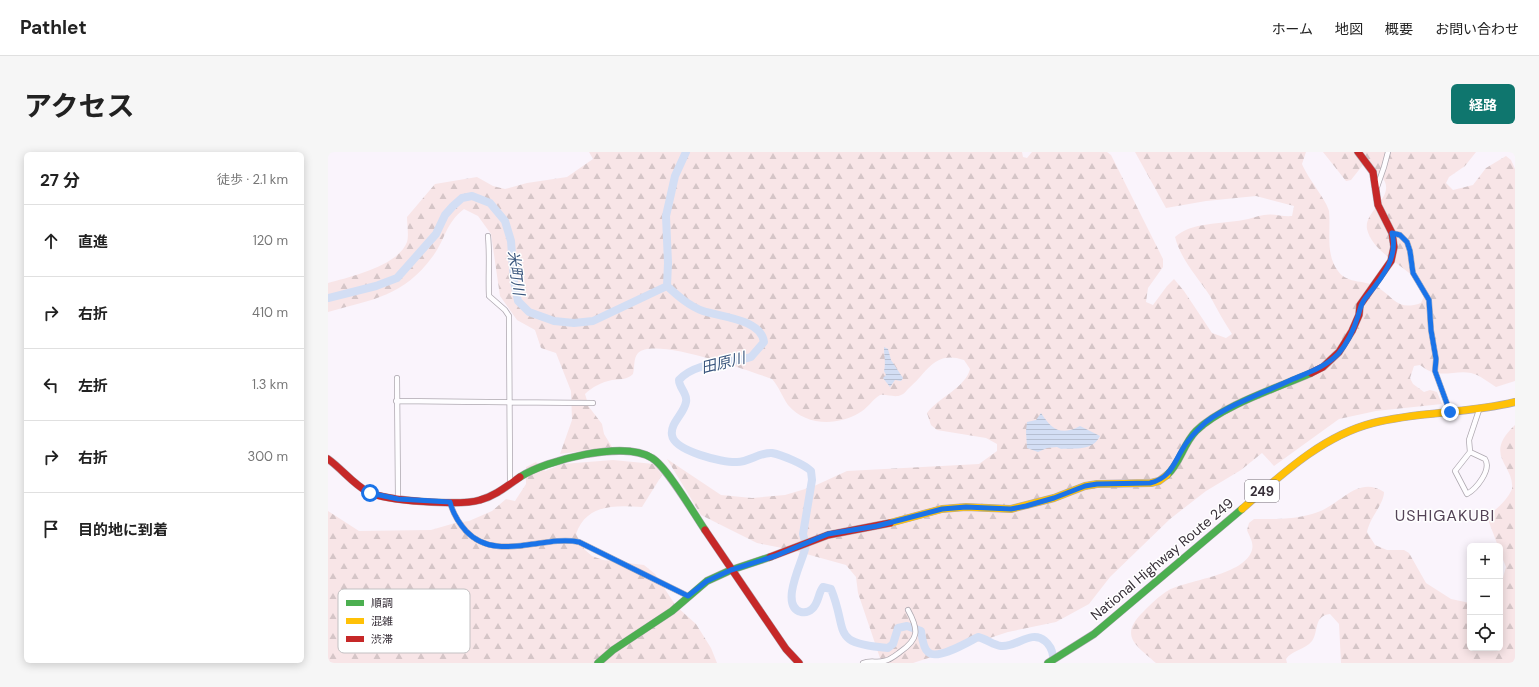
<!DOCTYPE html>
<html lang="ja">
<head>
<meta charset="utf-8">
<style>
	:root { --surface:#fff; --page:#f6f6f6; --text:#222; --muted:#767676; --line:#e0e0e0; --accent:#0f766e }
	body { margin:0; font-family:"DM Sans","Noto Sans JP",sans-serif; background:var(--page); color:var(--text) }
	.controls { position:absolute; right:12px; bottom:12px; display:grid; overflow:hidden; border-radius:6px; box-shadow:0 2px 10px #0003 }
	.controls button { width:36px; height:36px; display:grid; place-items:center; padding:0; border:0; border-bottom:1px solid var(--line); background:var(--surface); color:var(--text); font:20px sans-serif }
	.stop { position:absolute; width:12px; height:12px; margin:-9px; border:3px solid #1a73e8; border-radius:50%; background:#fff }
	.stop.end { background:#1a73e8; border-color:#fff; box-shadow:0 1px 4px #0008 }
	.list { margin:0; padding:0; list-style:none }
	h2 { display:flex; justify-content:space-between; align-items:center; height:52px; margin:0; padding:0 16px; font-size:17px }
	h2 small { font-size:13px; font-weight:400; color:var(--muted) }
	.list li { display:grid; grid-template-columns:26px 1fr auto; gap:12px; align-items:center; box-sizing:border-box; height:72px; padding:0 16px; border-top:1px solid var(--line) }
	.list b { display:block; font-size:15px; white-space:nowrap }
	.list em { font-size:13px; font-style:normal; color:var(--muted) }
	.icon { flex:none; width:22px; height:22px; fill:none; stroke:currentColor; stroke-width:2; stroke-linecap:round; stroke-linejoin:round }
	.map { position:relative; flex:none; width:1187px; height:511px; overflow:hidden; border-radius:6px }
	header { display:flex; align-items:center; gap:24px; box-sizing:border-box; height:56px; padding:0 20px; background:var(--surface); border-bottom:1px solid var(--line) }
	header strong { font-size:19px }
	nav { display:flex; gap:22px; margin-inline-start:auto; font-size:14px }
	.intro { display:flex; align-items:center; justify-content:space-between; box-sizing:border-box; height:96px; padding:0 24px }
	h1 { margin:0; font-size:28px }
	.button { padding:10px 18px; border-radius:6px; background:var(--accent); color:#fff; font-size:14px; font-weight:700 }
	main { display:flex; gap:24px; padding:0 24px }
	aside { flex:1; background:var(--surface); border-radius:6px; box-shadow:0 2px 10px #0003 }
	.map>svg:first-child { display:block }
</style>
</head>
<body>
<header>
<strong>Pathlet</strong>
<nav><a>ホーム</a><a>地図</a><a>概要</a><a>お問い合わせ</a></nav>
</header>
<div class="intro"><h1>アクセス</h1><a class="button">経路</a></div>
<main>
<aside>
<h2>27 分<small>徒歩 · 2.1 km</small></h2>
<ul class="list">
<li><svg class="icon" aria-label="ahead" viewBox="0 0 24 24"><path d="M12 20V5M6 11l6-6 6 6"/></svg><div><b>直進</b></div><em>120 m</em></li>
<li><svg class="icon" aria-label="right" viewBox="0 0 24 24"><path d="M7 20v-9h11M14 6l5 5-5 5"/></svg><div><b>右折</b></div><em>410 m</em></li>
<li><svg class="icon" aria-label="left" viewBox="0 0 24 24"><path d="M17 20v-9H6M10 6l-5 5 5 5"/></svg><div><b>左折</b></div><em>1.3 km</em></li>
<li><svg class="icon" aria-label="right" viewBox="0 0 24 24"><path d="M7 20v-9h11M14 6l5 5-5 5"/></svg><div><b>右折</b></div><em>300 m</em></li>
<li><svg class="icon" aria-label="arrive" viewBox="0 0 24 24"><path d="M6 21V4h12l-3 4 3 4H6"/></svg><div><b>目的地に到着</b></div></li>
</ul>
</aside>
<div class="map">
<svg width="1187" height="511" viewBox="0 0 1187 511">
	<defs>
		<pattern id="forest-firs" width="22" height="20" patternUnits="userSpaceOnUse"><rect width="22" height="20" fill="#f8e5e7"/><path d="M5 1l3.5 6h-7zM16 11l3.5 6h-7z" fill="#d5c5c7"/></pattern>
		<pattern id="water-rules" width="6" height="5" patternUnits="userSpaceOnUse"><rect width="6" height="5" fill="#d3def4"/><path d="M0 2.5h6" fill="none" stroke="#b6bfd2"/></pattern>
	</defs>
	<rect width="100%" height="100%" fill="#faf4fc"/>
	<!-- forest -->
	<path fill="url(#forest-firs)" d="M261,0H694L695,5L699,6L704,0H779L783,3L835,107V115L820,136L818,150L825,153L839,134L846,127L856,139L884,181L898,186L904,182C896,170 889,157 882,144C869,124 853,108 847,85C863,70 894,72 915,68C922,67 929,64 936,63C945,61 955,65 964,64L966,54L928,44L878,49L838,56L807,0H978L974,12C979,25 999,49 1001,59C1003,79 997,102 1010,119C1020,133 1038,127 1051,136C1067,147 1070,159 1093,151L1098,140C1095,137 1093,133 1091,130C1077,114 1044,100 1039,77C1036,60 1064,47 1057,30C1053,22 1044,15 1038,9L1023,28L1018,29L995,0H1148L1137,14L1121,25L1118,31L1125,38L1145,33L1158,16L1178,4L1183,8L1187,17V229L1168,235C1160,230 1152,223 1143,221C1126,217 1111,229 1092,213L1086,214L1082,226L1085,232L1096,240L1102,238L1109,240L1114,252L1048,259L1011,267L946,314L934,301L913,318L878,339L842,367L782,425L761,452L728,470L680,480L585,511H558L552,506L530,441L528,425L518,413L464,398L429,391L373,363L339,307L393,343L424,346L457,343L484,335L519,319L651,312L669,299V292L658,286L609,278L603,273L599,261C610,246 638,235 642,217L636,208C606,198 600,220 580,237C578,239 576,242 573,243C567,246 559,242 552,243C544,248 539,257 531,261C510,274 477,274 460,253C454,244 451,235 444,227C422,219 326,184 310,201C305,207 307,215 305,222C299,228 292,227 284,228C274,230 264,235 257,242L261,255L274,272L276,282L284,295L232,302L244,268L243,239L228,201L213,196L207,178L189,168L172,144L163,82L150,64L136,57C117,72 118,86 105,104C75,145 45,147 0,160V131C22,125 70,114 79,90C81,83 79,72 79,65L107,32L149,25L165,34L177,37L199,31L239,25L265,7Z
		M1187,273V511H1013L1011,472L1002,462C985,464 991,480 984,489C977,498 964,498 958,507L959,511H828C808,493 790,484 816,459C823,452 832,443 841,438C860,428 917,423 924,398C926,390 921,384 919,378L921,371L926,367C947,367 969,368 990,360C1013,352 1030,323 1056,340C1056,352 1042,365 1039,380L1047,393L1059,398H1076L1081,401L1098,431L1123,447L1142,451V496H1172V436L1178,415L1172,400V394H1170L1159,365C1168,357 1179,349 1184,337C1187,313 1154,304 1187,273Z
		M285,308L326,312L334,323L314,355C288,353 258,352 248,382L256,397L264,404L275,408L316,413L327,422L348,454L368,472L383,496L389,511H0V359L31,379L103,378L127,371L141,369L164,359L178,347L187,349L198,332V315L208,310L217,319L234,312Z"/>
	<!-- water -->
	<path fill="url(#water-rules)" d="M556,195L560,197L563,208L575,226L573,229L567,228L562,235L555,226L558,223L556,219C558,210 556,205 556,195Z
		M713,261C724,278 733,284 752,274L772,284C765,299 747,296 733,297L729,295L719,296L710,300L699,296L698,279L699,270L708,268Z"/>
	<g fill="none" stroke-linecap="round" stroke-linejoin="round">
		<!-- river -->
		<path stroke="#d3def4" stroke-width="8" d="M339,134C350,144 361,154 375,159C393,165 433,167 436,190L423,205C401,212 368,209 351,228C351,236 360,242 358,250C356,262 342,271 344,283C346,299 395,311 409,310C421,310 432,300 444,301C454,303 476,312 483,319L484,328L475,382C477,388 478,392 477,397C474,410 451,454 473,460C478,461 481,460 484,457C491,451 490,441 495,435L503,437C521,481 501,491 560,496L565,492L570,476L579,474L593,479C594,485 595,496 600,500C609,509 640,490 650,485C658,487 666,493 673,494C688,496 703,477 717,489C722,493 724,497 725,504
			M339,134L340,111L338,64L347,24L358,0
			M0,146L48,134L69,126L108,82L117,63L125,54L134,46L144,44L162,51L177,69L183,89L186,130L190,149L201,160L226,169L246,171L265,169L339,134"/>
		<!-- street casing -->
		<g stroke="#aea8b0" stroke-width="6">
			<path id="street" d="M1049,35L1056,15L1060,0
				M1064,81L1072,83L1079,90L1082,99L1085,121L1101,148L1103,178L1108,207L1107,219L1122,260
				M160,84C162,104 160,124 161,144L177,158L181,164L182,331
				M69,226L70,347
				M68,249L265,251
				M1142,300L1157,307C1164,318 1148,337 1139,342L1127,319L1142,300L1141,288L1151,258
				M122,350C125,362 130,370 138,379C168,411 214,383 251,390L360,444
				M535,511C542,508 549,511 556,509C562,508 568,503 572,500C591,487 591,478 580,458"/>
		</g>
		<!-- fast casing -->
		<g stroke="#aea8b0" stroke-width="8">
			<path id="fast" d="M839,323C852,312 855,292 868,279C893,254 949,236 983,221
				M192,325C218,308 296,288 324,306C339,315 366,362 377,378
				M270,511L285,498L344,459L379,429L403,418L442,405
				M720,511L766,482L914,357"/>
		</g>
		<!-- slow casing -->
		<g stroke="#aea8b0" stroke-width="8">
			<path id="slow" d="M914,357C953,323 994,284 1045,271C1092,259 1140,262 1187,250
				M562,371L614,357L638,355L683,357L726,346L757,334L769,332L823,331L831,329L839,323"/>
		</g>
		<!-- jam casing -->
		<g stroke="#aea8b0" stroke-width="8">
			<path id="jam" d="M983,221L995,215L1011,200L1024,179L1031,163L1032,153L1063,109L1066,95L1064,81L1050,53L1045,20L1030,0
				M0,307C14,317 25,332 40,340C59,349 132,354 152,348C167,344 179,334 192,325
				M377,378L458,497L471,511
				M442,405L500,383L562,371"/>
		</g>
		<!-- street -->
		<use href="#street" stroke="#fefdff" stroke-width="4.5"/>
		<!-- fast -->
		<use href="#fast" stroke="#4caf50" stroke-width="7"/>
		<!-- slow -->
		<use href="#slow" stroke="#ffc107" stroke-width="7"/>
		<!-- jam -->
		<use href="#jam" stroke="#c62828" stroke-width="7"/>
	</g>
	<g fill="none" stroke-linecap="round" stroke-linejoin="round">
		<!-- route -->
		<path stroke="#1a73e8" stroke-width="5" d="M42,341L70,347L122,350C125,362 130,370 138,379C168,411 214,383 251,390L360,444L379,429L403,418L447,404L500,382L549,374L614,357L638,355L683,357L698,354L726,346L757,334L769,332L822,331C842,326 845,313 854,298C860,287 869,278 878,270C902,252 938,240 965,227C982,220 997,215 1010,202C1019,192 1026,177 1030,164C1032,158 1032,154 1036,148C1052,128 1071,107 1064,81L1072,83L1079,90L1082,99L1085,121L1101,148L1103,178L1108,207L1107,219L1122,260"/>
	</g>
	<g text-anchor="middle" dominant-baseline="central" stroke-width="3" stroke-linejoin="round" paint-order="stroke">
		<!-- shield labels -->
		<rect fill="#fff" stroke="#736d74" stroke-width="1" x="917" y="328" width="34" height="22" rx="3"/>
		<g font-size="13" font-weight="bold" fill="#372f38">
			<text x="934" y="339">249</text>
		</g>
		<!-- street labels -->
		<g font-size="14" fill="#372f38" stroke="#fff">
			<text transform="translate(834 407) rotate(-40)">National Highway Route 249</text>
		</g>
		<!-- water labels -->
		<g font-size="15" font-style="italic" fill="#39557d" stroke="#fff">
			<text transform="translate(188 121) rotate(82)">米町川</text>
			<text transform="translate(395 211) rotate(-14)">田原川</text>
		</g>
		<!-- quarter labels -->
		<g font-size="16" letter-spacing="1" fill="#544357" stroke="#fff">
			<text x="1117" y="363">USHIGAKUBI</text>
		</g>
	</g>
	<!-- legend -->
	<rect x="10" y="437" width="132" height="64" rx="6" fill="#fff" stroke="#c3c1c3" stroke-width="1"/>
	<rect x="18" y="448" width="18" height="6" fill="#4caf50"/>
	<rect x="18" y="466" width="18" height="6" fill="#ffc107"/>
	<rect x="18" y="484" width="18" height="6" fill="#c62828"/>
	<g font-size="11" fill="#372f38">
		<text x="43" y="455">順調</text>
		<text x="43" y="473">混雑</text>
		<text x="43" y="491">渋滞</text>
	</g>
</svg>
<div class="controls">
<button>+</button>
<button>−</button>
<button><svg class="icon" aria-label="locate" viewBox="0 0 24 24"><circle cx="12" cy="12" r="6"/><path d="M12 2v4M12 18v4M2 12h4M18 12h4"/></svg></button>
</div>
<div class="stop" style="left:42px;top:341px"></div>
<div class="stop end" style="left:1122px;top:260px"></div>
</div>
</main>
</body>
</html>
